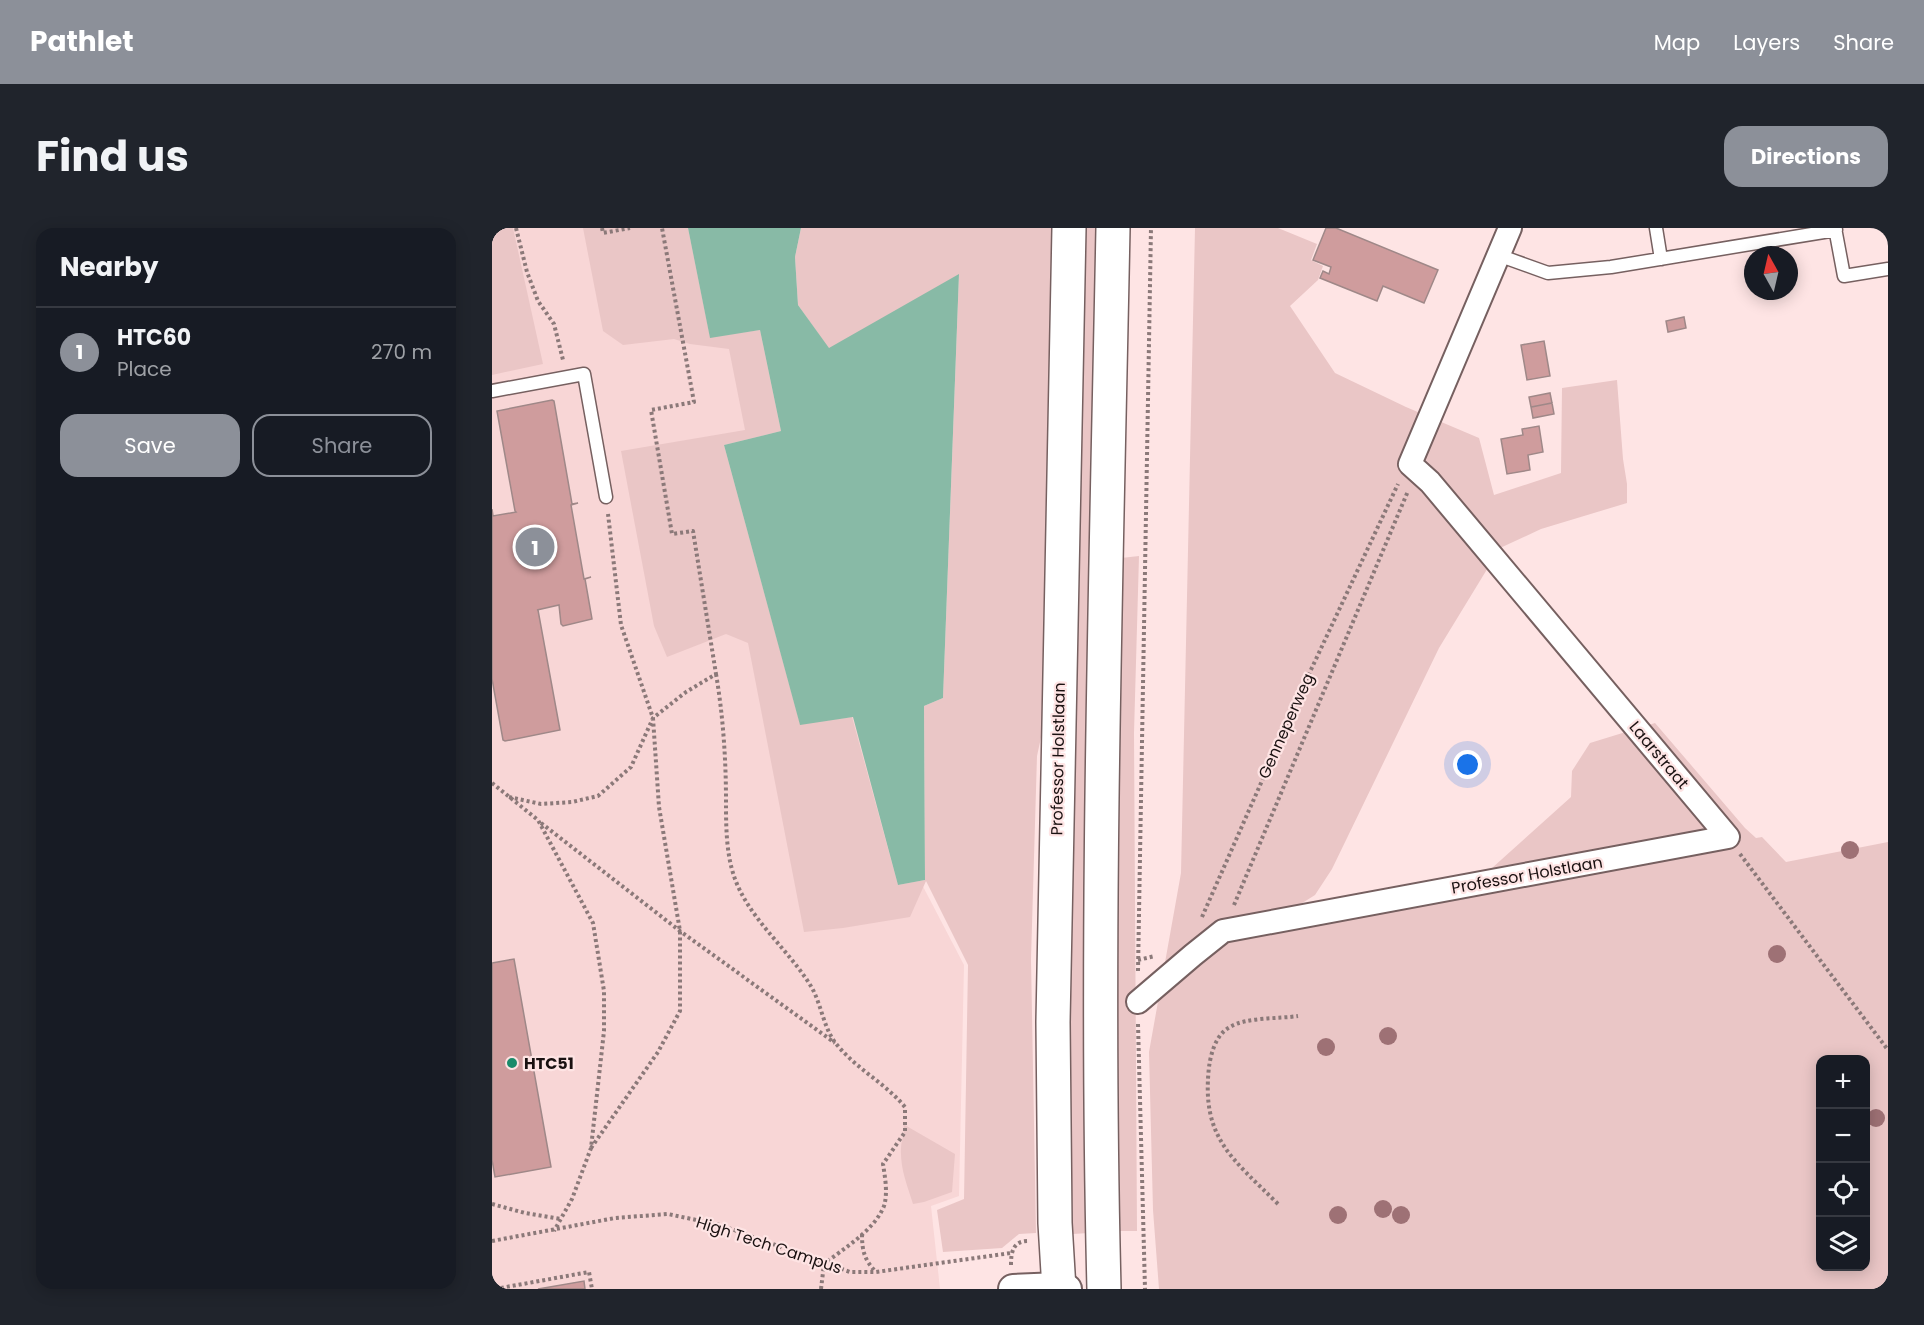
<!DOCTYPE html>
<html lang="en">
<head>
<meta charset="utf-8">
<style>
	:root { --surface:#171b24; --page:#20242c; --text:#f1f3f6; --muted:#9ea1a6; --line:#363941; --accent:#8c9099 }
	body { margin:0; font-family:Poppins,sans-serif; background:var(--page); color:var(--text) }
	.controls { position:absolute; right:18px; bottom:18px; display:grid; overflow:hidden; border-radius:12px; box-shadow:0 3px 15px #0003 }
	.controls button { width:54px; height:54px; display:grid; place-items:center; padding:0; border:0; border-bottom:2px solid var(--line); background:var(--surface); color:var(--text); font:30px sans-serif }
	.compass { position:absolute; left:1252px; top:18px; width:54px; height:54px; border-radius:50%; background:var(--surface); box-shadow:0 3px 15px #0003; rotate:352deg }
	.you { position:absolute; left:976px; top:537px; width:21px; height:21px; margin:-15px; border:4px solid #fff; border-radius:50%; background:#1a73e8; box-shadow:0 0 0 9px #1a73e833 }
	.badge { display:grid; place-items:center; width:39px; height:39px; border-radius:50%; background:var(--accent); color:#fff; font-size:20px; font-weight:700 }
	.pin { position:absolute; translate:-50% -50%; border:3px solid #fff; box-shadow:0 2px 6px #0006 }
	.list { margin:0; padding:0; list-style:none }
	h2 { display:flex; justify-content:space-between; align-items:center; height:78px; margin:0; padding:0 24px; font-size:26px }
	h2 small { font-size:20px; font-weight:400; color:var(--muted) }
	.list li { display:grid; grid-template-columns:39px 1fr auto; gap:18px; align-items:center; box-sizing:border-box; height:90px; padding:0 24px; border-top:2px solid var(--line) }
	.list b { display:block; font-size:22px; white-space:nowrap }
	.list p { margin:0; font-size:20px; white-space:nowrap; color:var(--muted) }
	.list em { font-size:20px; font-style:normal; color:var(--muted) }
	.actions { display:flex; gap:12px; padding:18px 24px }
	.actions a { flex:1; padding:14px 0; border:2px solid var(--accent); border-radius:18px; text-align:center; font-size:21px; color:var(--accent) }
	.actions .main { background:var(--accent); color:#fff }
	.icon { flex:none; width:33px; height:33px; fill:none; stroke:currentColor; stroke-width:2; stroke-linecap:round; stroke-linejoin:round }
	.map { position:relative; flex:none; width:1396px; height:1061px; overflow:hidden; border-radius:18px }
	header { display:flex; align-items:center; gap:36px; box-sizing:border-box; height:84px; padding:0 30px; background:var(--accent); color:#fff }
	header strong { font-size:28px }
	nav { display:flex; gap:33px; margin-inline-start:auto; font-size:21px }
	.intro { display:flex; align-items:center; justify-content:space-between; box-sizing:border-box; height:144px; padding:0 36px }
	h1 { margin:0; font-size:42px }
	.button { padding:15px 27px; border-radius:18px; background:var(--accent); color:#fff; font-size:21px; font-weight:700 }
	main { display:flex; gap:36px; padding:0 36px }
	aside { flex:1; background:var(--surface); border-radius:18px; box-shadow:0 3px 15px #0003 }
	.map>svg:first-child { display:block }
</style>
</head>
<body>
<header>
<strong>Pathlet</strong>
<nav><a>Map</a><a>Layers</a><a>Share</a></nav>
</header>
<div class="intro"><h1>Find us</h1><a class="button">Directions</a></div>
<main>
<aside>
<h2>Nearby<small></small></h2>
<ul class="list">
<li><span class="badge">1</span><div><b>HTC60</b><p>Place</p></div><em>270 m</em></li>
</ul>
<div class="actions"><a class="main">Save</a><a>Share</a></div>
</aside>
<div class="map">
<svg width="1396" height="1061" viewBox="0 0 1396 1061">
	<rect width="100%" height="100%" fill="#fee4e4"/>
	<!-- built -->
	<path fill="#f8d6d6" d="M0,0H290L425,647L472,737L467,968L439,978L448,1061H0Z"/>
	<!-- green -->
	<path fill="#eac6c6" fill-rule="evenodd" d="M0,0H21L51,136L0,147Z
		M91,0H196L218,109L268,102L289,203L232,217L308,496L360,489L406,657L433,652L432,478L451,470L467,47L337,121L306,77L303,29L309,0H566L557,472L545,528L539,731L544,1005L527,1006L510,1020L451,1024L445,982L472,971L476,737L434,653L418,689L351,700L312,704L256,415L234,406L175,429L162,398L129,223L253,202L237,121L198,116L182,111L131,117L111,103Z
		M589,0H608L597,1005L581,1006L576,796Z
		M703,0H786L825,16L819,32L831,38L826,52L798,78L843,145L914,179L987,210L1002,267L1069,245L1070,160L1125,152L1131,231L1135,256V275L1049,301L1008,320L947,420L840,641L823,667L764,704L970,667L1079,569L1080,543L1098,515L1163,495L1253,600L1264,610L1270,609L1294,634L1396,614V1061H667L661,982L657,824L689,645ZM1328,832H1374V1038H1328Z
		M647,328L642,505L645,1003H624L623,506L629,330Z
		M411,896L463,926L460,964L432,974L421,976C415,957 408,940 409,920C409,912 414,904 411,896Z"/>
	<!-- water -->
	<path fill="#88baa6" d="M196,0H309L303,29L306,77L337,120L467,46L451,470L432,478L433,652L406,657L361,489L308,497L232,217L289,203L268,102L218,110Z"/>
	<!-- building -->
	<path fill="#cf9c9d" stroke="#9f8888" stroke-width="1.5" d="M834,0H844L946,42L932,75L891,58L885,73L828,50L831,43L837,46L839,39L821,32Z
		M1192,89L1194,100L1176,104L1174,93Z
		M1052,113L1058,148L1035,152L1029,117Z
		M1058,165L1060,175L1039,179L1037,169Z
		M60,172L62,173L80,276L86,275L79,277L92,351L99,349L93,351L100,391L71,398L69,396L67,377L45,382H46L68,502L13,513L11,512L0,451V281L1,288L24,284L23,283L5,183Z
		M1060,175L1062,186L1041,190L1039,179Z
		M1047,198L1051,224L1036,227L1038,242L1015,246L1009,211L1031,207L1030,201Z
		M22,731L59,939L3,949L0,932V735Z
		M92,1053L93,1061H46Z"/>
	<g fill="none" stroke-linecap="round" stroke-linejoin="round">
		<!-- service casing -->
		<g stroke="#766060" stroke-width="15">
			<path id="service" d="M1164,0L1169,31
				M1343,0L1352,48L1396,41
				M1006,27L1056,45L1119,39L1344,2
				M0,163L92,146L114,269"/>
		</g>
		<!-- minor casing -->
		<g stroke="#766060" stroke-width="26">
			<path id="minor" d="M646,774L701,727L731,703L1236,609L938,254L918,236L1018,0"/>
		</g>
		<!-- tertiary casing -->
		<g stroke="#766060" stroke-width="32">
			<path id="tertiary" d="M521,1061L567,1059L575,1061"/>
		</g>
		<!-- secondary casing -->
		<g stroke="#766060" stroke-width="36">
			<path id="secondary" d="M567,1061L563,995L561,794L577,0
				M612,1061C603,707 614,354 621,0"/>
		</g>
		<!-- path -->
		<path stroke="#8b7979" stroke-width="4" stroke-dasharray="3 3" stroke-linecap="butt" d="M24,0L35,44L46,73L62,96L71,132
			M110,0L111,5L138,0
			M224,446C231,487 234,531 234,573C234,596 234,622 241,645C254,689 297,721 320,760C330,778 332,803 346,818C366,842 393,855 413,879V904L391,936C393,949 396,965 392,978C382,1003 352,1020 332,1036L329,1061
			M0,555L46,592L101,695L112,763V803L99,920L80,971L62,1003
			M17,569L49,576L80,574L106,568L139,539L161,490L194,464L224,446L201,303L180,306L159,182L202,174L170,0
			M49,595L188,703L343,815
			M1248,626L1396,822
			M742,677L916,263
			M710,689L817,446L906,256
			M646,732L663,728
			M646,743L659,0
			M646,796L653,1061
			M99,920L166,824L188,783V703L167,579L161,490L129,397L116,286
			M0,976L33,985L69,991
			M786,976C740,930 709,910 717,839C719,825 724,806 738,799C754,789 786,791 806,788
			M370,1006C370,1022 372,1031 383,1043
			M0,1013L123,990L176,986L228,997L358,1044H384L519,1025
			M519,1037C519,1024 521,1013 536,1013
			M3,1061L97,1044L100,1061"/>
		<!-- service -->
		<use href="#service" stroke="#fff" stroke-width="12"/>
		<!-- minor -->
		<use href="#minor" stroke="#fff" stroke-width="22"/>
		<!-- tertiary -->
		<use href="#tertiary" stroke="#fff" stroke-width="28"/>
		<!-- secondary -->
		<use href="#secondary" stroke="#fff" stroke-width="33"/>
	</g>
	<!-- trees -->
	<g fill="#9e7175">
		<circle cx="1358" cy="622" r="9"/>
		<circle cx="1285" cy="726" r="9"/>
		<circle cx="896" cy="808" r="9"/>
		<circle cx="834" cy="819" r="9"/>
		<circle cx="1384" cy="890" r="9"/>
		<circle cx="891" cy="981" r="9"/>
		<circle cx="846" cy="987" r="9"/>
		<circle cx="909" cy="987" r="9"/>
	</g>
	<!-- markers -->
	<circle fill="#1b8b6b" stroke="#fee4e4" stroke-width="2" cx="20" cy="835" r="6"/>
	<g text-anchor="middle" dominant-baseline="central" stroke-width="4.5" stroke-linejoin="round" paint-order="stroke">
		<!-- street labels -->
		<g font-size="16" fill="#1a1111" stroke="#fee4e4">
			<text transform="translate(794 498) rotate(-66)">Genneperweg</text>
			<text transform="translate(1167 527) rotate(50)">Laarstraat</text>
			<text transform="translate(566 531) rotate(-89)">Professor Holstlaan</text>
			<text transform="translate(1035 647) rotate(-10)">Professor Holstlaan</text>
			<text transform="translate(277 1017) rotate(18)">High Tech Campus</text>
		</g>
		<!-- poi labels -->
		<g font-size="16" font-weight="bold" fill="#1a1111" stroke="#fee4e4" text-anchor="start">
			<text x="32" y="835">HTC51</text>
		</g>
	</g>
</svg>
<div class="controls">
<button>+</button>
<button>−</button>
<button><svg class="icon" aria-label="locate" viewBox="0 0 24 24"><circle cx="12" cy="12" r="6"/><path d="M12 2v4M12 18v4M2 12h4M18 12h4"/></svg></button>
<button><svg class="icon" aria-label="layers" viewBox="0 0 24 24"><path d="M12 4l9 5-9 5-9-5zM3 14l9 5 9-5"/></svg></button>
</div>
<svg class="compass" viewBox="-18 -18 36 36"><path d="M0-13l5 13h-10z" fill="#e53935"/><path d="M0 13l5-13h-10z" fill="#9ea1a6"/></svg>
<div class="you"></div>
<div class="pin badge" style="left:43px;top:319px">1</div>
</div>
</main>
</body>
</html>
